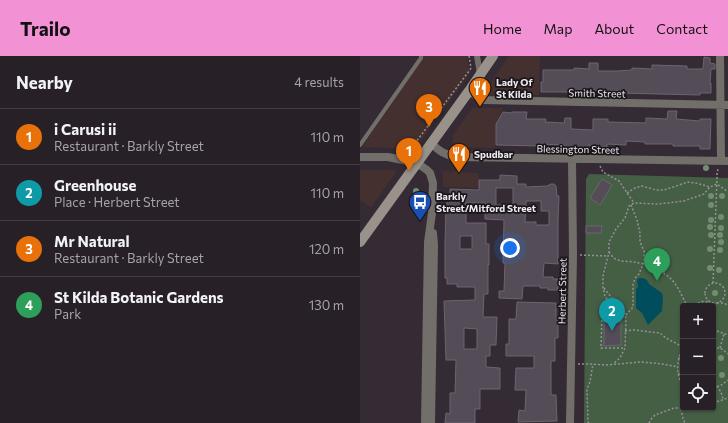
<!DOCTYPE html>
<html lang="en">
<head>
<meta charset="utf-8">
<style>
	:root { --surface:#272027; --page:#2f282f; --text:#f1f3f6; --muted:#a4a3a7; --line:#433e44; --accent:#f391d5 }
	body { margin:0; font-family:Commissioner,sans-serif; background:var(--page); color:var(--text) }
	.controls { position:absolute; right:12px; bottom:12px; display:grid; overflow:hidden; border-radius:4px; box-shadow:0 1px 3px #0004 }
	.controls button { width:36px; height:36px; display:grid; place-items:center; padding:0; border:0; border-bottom:1px solid var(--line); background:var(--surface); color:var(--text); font:20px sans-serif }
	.you { position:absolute; left:150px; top:192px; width:14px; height:14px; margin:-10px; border:3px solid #fff; border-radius:50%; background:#1a73e8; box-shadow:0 0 0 6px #1a73e833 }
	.badge { display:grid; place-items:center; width:26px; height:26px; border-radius:50%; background:var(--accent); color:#fff; font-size:13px; font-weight:700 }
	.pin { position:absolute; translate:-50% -33px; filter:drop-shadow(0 1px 2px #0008) }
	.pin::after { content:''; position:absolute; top:21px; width:14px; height:12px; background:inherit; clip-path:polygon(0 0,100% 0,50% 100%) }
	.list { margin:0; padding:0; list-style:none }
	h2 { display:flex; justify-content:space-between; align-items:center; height:52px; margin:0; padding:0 16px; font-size:17px }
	h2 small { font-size:13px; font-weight:400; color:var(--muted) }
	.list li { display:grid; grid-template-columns:26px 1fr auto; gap:12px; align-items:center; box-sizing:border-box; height:56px; padding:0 16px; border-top:1px solid var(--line) }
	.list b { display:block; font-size:15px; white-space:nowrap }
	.list p { margin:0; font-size:13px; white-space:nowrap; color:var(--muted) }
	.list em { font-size:13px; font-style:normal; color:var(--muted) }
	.icon { flex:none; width:22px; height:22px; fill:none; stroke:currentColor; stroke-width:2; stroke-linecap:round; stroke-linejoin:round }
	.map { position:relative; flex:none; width:368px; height:367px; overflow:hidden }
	header { display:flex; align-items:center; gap:24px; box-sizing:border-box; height:56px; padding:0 20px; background:var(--accent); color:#111 }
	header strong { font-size:19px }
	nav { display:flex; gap:22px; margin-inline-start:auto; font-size:14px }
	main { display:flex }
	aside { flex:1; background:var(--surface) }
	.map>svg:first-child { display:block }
</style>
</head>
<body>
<header>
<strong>Trailo</strong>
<nav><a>Home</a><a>Map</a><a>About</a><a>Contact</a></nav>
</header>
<main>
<aside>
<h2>Nearby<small>4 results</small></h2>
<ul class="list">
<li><span class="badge" style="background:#e8710a">1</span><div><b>i Carusi ii</b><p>Restaurant · Barkly Street</p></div><em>110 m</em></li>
<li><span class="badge" style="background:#0f9aa8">2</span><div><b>Greenhouse</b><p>Place · Herbert Street</p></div><em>110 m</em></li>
<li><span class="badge" style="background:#e8710a">3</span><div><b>Mr Natural</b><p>Restaurant · Barkly Street</p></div><em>120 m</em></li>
<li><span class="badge" style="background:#2e9e5b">4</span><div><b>St Kilda Botanic Gardens</b><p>Park</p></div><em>130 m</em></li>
</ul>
</aside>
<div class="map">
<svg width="368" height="367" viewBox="0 0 368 367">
	<rect width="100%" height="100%" fill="#342b34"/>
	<!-- commercial -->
	<path fill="#44302f" d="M63,0H107L110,17L55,93L2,91L63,3Z
		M149,0H180L179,39L121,40Z
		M112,52H143L135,68V92L92,91L93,79Z
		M0,114H34L36,116L11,152L0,144Z
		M83,115L119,117V132L83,131Z"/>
	<!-- green -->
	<path fill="#455f45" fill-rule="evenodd" d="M229,118L368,122V367H224L226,123ZM323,250H353V352H323Z"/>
	<!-- water -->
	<path fill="#004d5e" d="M279,222H283L287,224L289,228L302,237L303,242L302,255L288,269L282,257L276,252V233L278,231L277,224Z"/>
	<!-- building -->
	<path fill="#544d58" stroke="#6c6470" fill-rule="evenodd" d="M344,1L350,2V7L355,8V13H351L350,28L351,27V37H340V39L258,37V35L226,34H211V36H181V26H183V14H214V12L229,13V7H238V15H258L272,14V12L292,13V9L327,10V13H343Z
		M308,55H317L316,63L340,65V63H351L350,93H340V90H313V88H285V86L266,85V89L247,88V91L228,89V91H214L204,90V89L179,88V90L136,89V68L143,56L152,57V56H167L166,63H186L185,66L204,67L205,62H211V73L233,74V63H248V66L286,67V62L307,63Z
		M140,119L157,120V128H166V131L187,130L191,128H194L196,130L197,140H199L198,165V208L184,207L183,221H193V223H198V234H188V232H180V230H163L162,243L139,242V235H144L145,207H143L144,164L125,163V147H106V167H126V188H129V209H128V238H124L123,261H137L136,289H130V300H126V311L140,312V333H120V353H115V367H85L86,357L90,358V337H95L96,304H86L84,245L115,244V231H97V228H87V222H85V187L86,150H87V140H90V133L119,134V124H140ZM136,132H153V149H136ZM166,145H181V155H189V169H176V166H165ZM100,180H112V193H100ZM104,272L117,273V293H104Z
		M242,123L252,129L240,149L230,142Z
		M226,170H242L241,177H226Z
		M157,246L196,247V262L198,263V282H195V305H191V339H196L197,365L158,366L159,354L165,355L166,334H155L156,312H174V300H146V288H149V263H156Z
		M244,261H261V289L244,290Z"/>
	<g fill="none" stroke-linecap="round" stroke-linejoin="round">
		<!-- path -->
		<path stroke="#978f97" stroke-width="1.5" stroke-dasharray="2 2" stroke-linecap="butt" d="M109,0L111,12
			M50,94L112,11
			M240,110L243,116L259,125L274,147
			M267,137L275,132L282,130L296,134H304L328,126L336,127L350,131
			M249,196C251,199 254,203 258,204C263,206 269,205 274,206C286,208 299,213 309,221C317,228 322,240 327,250
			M220,199L248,200
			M353,227L357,122V117L358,113
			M345 237a10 10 0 1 1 20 0a10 10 0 1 1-20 0Z
			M244,232C247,236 250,240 253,243C260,249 265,254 266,263L265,292L260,302L253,308
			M357,247H363L368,249
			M335,250C339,245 344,245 350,246
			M252,258H242L241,292H265
			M266,259L273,251V229L275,222L279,218L283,208L284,203V195L280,186V177L277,164L271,149
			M252,261L253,252L252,248L245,241L243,231V220L249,196V186L256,173L265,162L269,150L274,147L298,148L324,145L344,138L350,131L357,128L368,136
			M265,275L274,274L300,277L306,282L323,291V288
			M353,275H357L368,279
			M323,291C317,304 315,317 323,330
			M353,291L362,293L368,298
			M360,292L364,278
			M318,302L323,303
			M218,308H230L246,309L281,306L303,308L318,311
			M318,318H323
			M322,329C322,342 319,355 325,367
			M357,330L361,336L363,343
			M353,331L360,330L368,324
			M353,346H356L368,342
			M229,367L228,366L227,333L230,326L233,308
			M289,367L292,362L295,359L314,352H321"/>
		<!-- service -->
		<path stroke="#726e69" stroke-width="4" d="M0,89L61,2V0"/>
		<!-- pedestrian -->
		<path stroke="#726e69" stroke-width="6" d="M117,0L120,18"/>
		<!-- minor -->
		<path stroke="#726e69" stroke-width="8" d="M360,0L361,105
			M109,35L119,42L123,44L368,49
			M71,87C79,95 85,99 96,101L368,105
			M0,101H28L57,107L67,114L70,117L73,127L72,157L68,186L65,367
			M71,367L74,189L73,177
			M210,367L213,199L212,103"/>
		<!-- secondary -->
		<path stroke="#99928a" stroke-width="10" d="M0,186L109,35L133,0"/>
	</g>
	<!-- trees -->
	<g fill="#718e72">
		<circle cx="346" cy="112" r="3"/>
		<circle cx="56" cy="135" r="3"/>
		<circle cx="351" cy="140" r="3"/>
		<circle cx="362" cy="140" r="3"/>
		<circle cx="351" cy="149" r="3"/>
		<circle cx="361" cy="161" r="3"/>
		<circle cx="351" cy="164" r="3"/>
		<circle cx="350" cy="171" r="3"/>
		<circle cx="361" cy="172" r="3"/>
		<circle cx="351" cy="179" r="3"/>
		<circle cx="360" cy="179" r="3"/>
		<circle cx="361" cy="186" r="3"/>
		<circle cx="350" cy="193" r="3"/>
		<circle cx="360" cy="194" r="3"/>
		<circle cx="350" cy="212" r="3"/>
		<circle cx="359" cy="214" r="3"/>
		<circle cx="355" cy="237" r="3"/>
		<circle cx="361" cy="302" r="3"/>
		<circle cx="362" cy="319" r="3"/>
	</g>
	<!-- icons -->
	<defs>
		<g id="restaurant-pin" transform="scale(1.15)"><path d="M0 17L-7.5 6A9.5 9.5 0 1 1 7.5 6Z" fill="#e8710a" stroke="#191519"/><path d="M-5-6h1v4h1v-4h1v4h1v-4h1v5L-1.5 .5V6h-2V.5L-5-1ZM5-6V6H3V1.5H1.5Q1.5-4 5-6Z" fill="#fff"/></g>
		<g id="bus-pin" transform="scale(1.15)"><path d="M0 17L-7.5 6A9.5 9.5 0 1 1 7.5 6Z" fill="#1a4fb4" stroke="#191519"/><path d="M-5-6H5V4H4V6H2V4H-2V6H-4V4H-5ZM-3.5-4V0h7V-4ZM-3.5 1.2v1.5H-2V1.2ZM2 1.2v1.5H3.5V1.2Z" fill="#fff"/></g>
	</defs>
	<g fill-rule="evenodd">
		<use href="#restaurant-pin" x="120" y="32"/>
		<use href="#restaurant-pin" x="99" y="98"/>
		<use href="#bus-pin" x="60" y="146"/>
	</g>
	<g text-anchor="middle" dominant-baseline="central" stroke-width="3.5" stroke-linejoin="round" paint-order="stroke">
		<!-- poi labels -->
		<g font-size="10" font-weight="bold" fill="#ede7ee" stroke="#191519" text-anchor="start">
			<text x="136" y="26">Lady Of<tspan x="136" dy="12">St Kilda</tspan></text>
			<text x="114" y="98">Spudbar</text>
			<text x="76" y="140">Barkly<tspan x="76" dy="12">Street/Mitford Street</tspan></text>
		</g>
		<!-- street labels -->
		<g font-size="10" fill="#ede7ee" stroke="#191519">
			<text transform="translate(237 37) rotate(1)">Smith Street</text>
			<text transform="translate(218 93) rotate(1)">Blessington Street</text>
			<text transform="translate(202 235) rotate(-89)">Herbert Street</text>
		</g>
	</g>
</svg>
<div class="controls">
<button>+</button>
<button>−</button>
<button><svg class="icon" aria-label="locate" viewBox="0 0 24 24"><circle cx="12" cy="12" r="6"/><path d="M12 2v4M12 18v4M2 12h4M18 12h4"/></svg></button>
</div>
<div class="you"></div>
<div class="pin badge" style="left:49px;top:115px;background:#e8710a">1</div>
<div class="pin badge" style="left:252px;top:275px;background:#0f9aa8">2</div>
<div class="pin badge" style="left:69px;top:71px;background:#e8710a">3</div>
<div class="pin badge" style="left:297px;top:225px;background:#2e9e5b">4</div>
</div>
</main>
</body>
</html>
